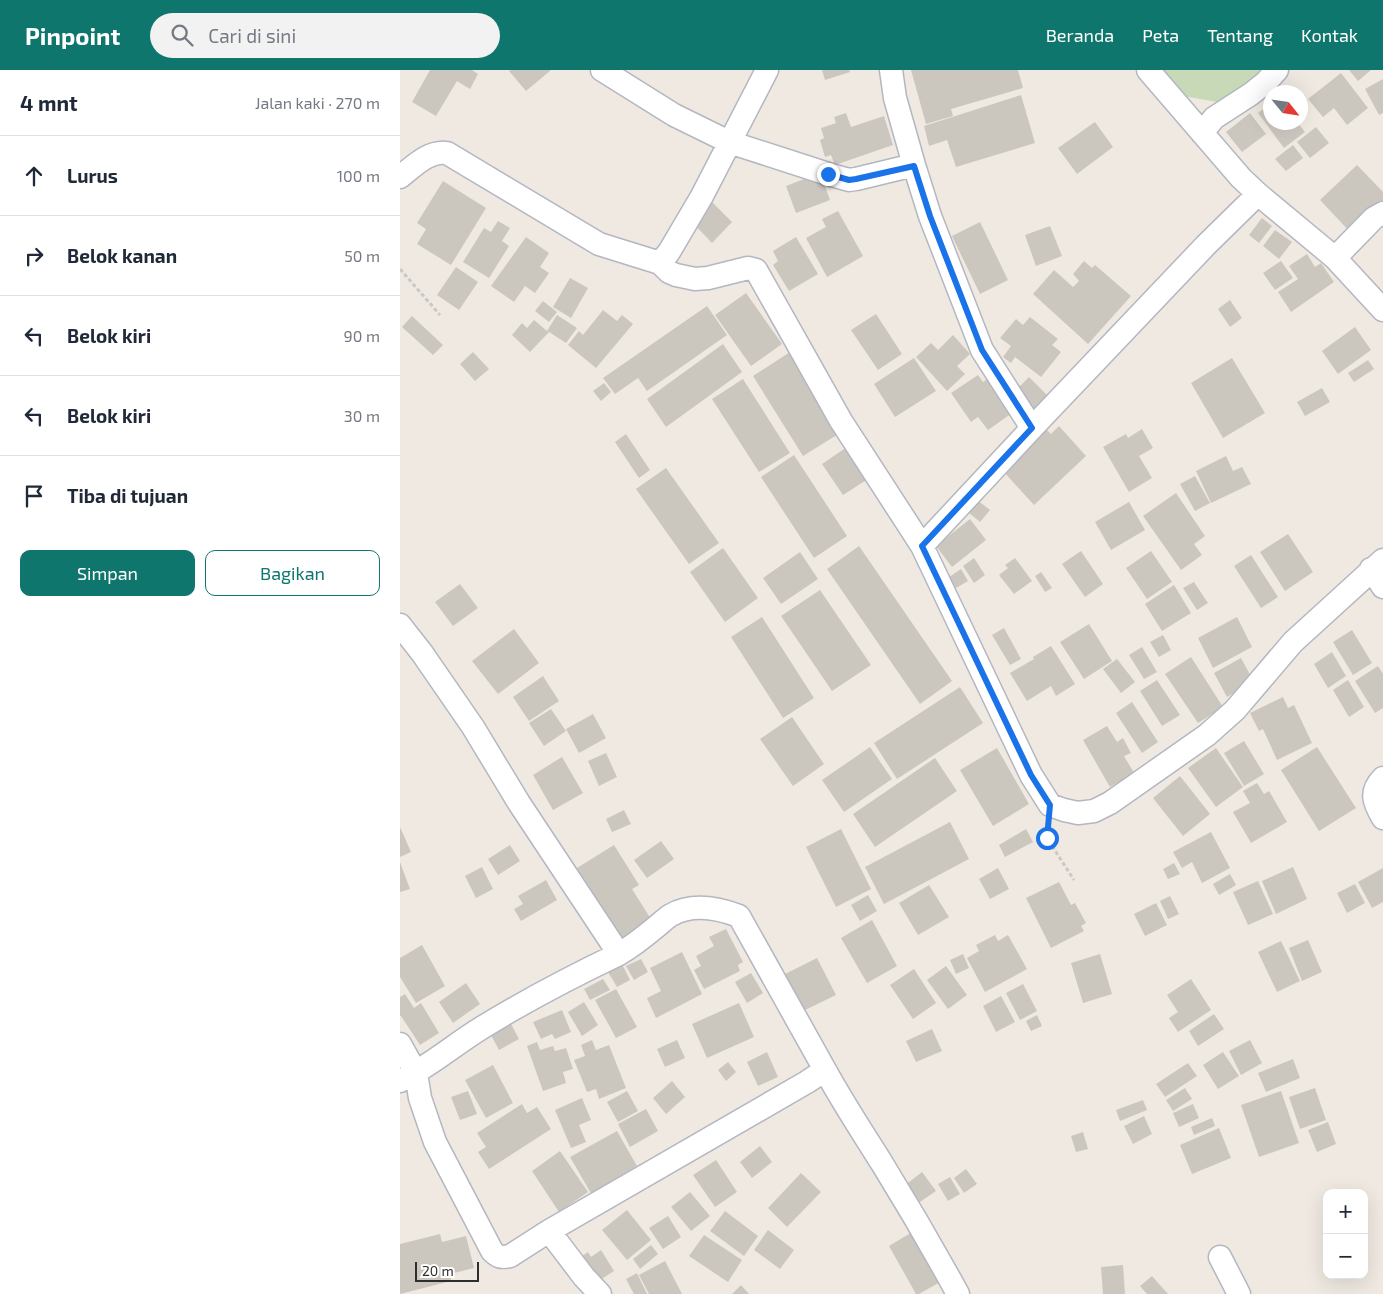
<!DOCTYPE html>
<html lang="id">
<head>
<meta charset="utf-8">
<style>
	:root { --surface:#fff; --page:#f2f2f3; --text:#1f2937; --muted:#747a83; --line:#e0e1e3; --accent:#0f766e }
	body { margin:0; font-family:"Exo 2",sans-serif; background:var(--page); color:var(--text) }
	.controls { position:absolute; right:15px; bottom:15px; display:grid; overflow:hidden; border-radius:10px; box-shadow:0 5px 20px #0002 }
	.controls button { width:45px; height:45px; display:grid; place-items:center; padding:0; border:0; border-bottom:1px solid var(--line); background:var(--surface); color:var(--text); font:25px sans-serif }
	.compass { position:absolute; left:863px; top:15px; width:45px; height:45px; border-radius:50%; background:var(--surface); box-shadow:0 5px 20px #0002; rotate:120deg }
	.scale { position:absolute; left:15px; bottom:12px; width:64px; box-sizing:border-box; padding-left:5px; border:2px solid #2e2e2e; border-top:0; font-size:14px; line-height:18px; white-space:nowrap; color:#2e2e2e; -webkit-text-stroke:4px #fff; paint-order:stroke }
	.stop { position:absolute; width:15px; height:15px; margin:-11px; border:4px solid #1a73e8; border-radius:50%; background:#fff }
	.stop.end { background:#1a73e8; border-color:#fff; box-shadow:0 1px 5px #0008 }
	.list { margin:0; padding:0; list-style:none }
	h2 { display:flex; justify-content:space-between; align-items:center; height:65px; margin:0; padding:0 20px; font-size:21px }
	h2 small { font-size:16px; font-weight:400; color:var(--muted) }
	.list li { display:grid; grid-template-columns:32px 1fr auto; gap:15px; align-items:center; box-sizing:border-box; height:80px; padding:0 20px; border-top:1px solid var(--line) }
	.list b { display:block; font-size:19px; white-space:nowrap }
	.list em { font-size:16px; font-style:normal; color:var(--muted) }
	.actions { display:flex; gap:10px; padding:15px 20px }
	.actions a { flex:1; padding:11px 0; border:1px solid var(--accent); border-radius:10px; text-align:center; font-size:18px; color:var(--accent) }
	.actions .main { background:var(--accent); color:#fff }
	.icon { flex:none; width:28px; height:28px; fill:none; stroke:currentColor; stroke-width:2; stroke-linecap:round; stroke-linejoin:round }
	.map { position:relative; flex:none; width:983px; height:1224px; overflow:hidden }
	header { display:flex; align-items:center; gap:30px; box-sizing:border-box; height:70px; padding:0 25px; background:var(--accent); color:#fff }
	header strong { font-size:24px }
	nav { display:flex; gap:28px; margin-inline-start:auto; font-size:18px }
	.search { width:350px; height:45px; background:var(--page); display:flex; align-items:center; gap:12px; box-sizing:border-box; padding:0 18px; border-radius:28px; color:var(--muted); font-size:19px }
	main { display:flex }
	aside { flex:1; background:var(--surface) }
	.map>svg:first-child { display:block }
</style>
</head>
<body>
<header>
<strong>Pinpoint</strong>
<div class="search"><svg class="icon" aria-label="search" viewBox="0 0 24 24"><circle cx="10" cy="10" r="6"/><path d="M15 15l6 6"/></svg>Cari di sini</div>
<nav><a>Beranda</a><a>Peta</a><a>Tentang</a><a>Kontak</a></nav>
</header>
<main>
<aside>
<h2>4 mnt<small>Jalan kaki · 270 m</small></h2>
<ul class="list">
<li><svg class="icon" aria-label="ahead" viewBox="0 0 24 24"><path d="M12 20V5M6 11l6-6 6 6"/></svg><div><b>Lurus</b></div><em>100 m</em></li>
<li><svg class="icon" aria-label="right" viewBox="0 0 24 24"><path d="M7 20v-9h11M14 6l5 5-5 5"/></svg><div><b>Belok kanan</b></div><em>50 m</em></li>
<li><svg class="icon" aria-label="left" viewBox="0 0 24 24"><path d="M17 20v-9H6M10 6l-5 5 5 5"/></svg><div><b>Belok kiri</b></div><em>90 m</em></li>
<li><svg class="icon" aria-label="left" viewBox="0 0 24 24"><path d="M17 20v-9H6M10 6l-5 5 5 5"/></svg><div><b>Belok kiri</b></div><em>30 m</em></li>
<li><svg class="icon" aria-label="arrive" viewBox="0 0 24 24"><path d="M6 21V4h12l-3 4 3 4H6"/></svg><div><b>Tiba di tujuan</b></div></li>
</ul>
<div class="actions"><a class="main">Simpan</a><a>Bagikan</a></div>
</aside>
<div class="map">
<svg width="983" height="1224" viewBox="0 0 983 1224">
	<rect width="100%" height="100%" fill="#efe9e1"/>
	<!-- cemetery -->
	<path fill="#c8d9b8" d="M755,0H870L852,15L817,32L783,26Z"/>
	<!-- building -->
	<path fill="#cbc7bf" d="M30,0H72L78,4L70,19L57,11L36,46L12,32Z
		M111,0H151L126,21L109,1Z
		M422,0H449L450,2L425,10Z
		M511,0H618L623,18L551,39L553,46L526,54Z
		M949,0H971L958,11Z
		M941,3L968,38L947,55L934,38L923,47L908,29Z
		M983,9V43L979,45L965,19Z
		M621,25L635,73L556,97L547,70L529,76L524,56Z
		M871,33V52H897L905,62L884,78L858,43Z
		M446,43L451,57L484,46L493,75L435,95L431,85L425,87L420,70L424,68L421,58L436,53L434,47Z
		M850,43L866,64L842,82L826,62Z
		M695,52L713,77L677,104L658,78Z
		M916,57L929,73L910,88L897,72Z
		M893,75L903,88L886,101L875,89Z
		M957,95L983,122V135L952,164L920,130Z
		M420,103L430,130L396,143L386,116Z
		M43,111L86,138L51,195L17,174L26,159L17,153Z
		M312,132L332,152L312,173L292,152Z
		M438,141L463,186L427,207L406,168L426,157L422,149Z
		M862,148L872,156L859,173L849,165Z
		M98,151L110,158L102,171L109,176L89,208L63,192L84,158L91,162Z
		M580,152L608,210L580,224L552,166Z
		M650,156L662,186L636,196L625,165Z
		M875,160L892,172L879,189L863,176Z
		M126,167L149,183L140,197L149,203L135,223L125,216L114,232L91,216Z
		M396,167L418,204L389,221L373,195L378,191L373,181Z
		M907,184L915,197L921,193L934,212L891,242L878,222L898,209L889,196Z
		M684,191L692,198L695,195L731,226L688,274L633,224L654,200L673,217L679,211L673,204Z
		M881,191L893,208L875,220L863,203Z
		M56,197L78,212L59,240L37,225Z
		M170,208L188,218L171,248L153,237Z
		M346,223L382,274L351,296L315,245Z
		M830,230L842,248L830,257L818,239Z
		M143,231L157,242L149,252L135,241Z
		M307,236L327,265L247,321L238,308L215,324L203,308Z
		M203,240L217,251L222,245L233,254L196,298L168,275L179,261L183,265Z
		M476,244L502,284L478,300L451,260Z
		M157,245L177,258L166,273L149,262L130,282L112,265L122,253L127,258L134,250L147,261Z
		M12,246L43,275L33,285L2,257Z
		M630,247L658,269L652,275L661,282L641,307L615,287L611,293L603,287L611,276L600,268L616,249L623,255Z
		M955,257L971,280L938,304L922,281Z
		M553,265L570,284L557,296L565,304L547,321L516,287L531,273L538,280Z
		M323,274L342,302L266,357L247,329Z
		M73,282L89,299L75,311L60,294Z
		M390,282L440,363L403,386L353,306Z
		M514,288L536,321L495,347L474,314Z
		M832,288L865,343L823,368L791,313Z
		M968,290L974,299L954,312L948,303Z
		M578,305L583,312L591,306L615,341L588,360L578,347L571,352L551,323Z
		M629,307L648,326L634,340L615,321Z
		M343,309L390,383L359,402L312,329Z
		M204,313L211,322L201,331L193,321Z
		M922,318L930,332L905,346L897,332Z
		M659,356L686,386L634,435L603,401L646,359L651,364Z
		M742,359L753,378L739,386L752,408L729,422L703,377L726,364L728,368Z
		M226,364L250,400L239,408L215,372Z
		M447,377L468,409L443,425L422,394Z
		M394,385L447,466L414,488L361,407Z
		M826,386L833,401L842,397L851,414L811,433L796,401Z
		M266,398L319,473L289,494L236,419Z
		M795,406L810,433L795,441L780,414Z
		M776,423L805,466L794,474L802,485L781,500L743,446Z
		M577,430L590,440L580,452L568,442Z
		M729,432L745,460L711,480L695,452Z
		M570,449L586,470L552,497L536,476Z
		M888,464L913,502L885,521L860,482Z
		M459,476L552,611L520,634L427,499Z
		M323,478L358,528L325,552L290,502Z
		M681,481L703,514L685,527L662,494Z
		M751,481L772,512L747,529L726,498Z
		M400,482L418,509L381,534L363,508Z
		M851,485L878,527L861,538L834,496Z
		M574,488L585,505L574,513L563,496Z
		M615,488L632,511L614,524L599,505L608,498L605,495Z
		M561,499L568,511L556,518L549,507Z
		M641,502L652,518L645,522L635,506Z
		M794,512L808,533L797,540L783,518Z
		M60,514L78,538L53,556L35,532Z
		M774,515L791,543L762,561L745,534Z
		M420,520L471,595L432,621L381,546Z
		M362,547L414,628L383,648L331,567Z
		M837,547L852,577L813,598L798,568Z
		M689,554L712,591L684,609L660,572Z
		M604,558L621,589L610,595L592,565Z
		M114,559L139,593L98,624L72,591Z
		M952,560L972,593L953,605L933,572Z
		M763,565L771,580L759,587L750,572Z
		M651,576L675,614L656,626L651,616L627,631L610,603L634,589L633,587Z
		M742,577L757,602L744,609L729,585Z
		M932,582L946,606L928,618L914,594Z
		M791,587L823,637L798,653L765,604Z
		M841,588L854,612L827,627L814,603Z
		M717,589L735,612L721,623L703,599Z
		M978,596L983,604V638L975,643L955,611Z
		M143,606L159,631L129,651L113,627Z
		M757,610L780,645L762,656L740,621Z
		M948,610L964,637L949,647L933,620Z
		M560,617L583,653L497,709L474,673Z
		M883,627L888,638L894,635L912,673L877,690L863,659L859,661L850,643Z
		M732,632L758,672L742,683L716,643Z
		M151,639L166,661L144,676L129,653Z
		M193,644L206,668L179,683L166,659Z
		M392,647L424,694L393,716L360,669Z
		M707,656L717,672L723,668L731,683L724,686L734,703L710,717L683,670Z
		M844,671L864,704L844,716L824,683Z
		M470,677L492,709L444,742L422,710Z
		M917,677L956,738L919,761L881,700Z
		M597,678L629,734L593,756L560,700Z
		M816,678L843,717L816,737L788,698Z
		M206,683L217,707L199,716L188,691Z
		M162,687L183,723L153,740L133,705Z
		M535,688L557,721L475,777L453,744Z
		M780,706L810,744L783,766L753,728Z
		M857,713L864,724L869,721L887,752L851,773L833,742L850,733L843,721Z
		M224,740L231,754L212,762L206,749Z
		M550,752L569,789L484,834L465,797Z
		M0,757L11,782L0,787Z
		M441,759L471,819L436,837L406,777Z
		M626,759L633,772L605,787L599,775Z
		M811,762L830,798L802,813L792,792L782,798L773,782Z
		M261,771L274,789L247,808L234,790Z
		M110,775L120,791L98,805L88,789Z
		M214,775L239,815L232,819L254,854L223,873L177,798Z
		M0,792L10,819L0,822Z
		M774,793L780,804L768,809L763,799Z
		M82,797L93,819L76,828L65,806Z
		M893,797L907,829L876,844L862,811Z
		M598,798L609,819L590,829L579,809Z
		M983,798V832L972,838L958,812Z
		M830,804L836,815L819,825L813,814Z
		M146,810L157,830L121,851L114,839L123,834L118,826Z
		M858,811L873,844L848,855L833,822Z
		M659,812L671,835L675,833L686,853L681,856L684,861L651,878L626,828Z
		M955,814L965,833L947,843L937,823Z
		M529,815L549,847L518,865L499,833Z
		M468,825L477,841L460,851L451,835Z
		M770,826L779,844L768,849L760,831Z
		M756,833L767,855L745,866L734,844Z
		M472,850L497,896L467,913L441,868Z
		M326,859L343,892L338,895L340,901L304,919L294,900L301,896L296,886L314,876L309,867Z
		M595,865L598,871L608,865L627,899L585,922L567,888L579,881L576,875Z
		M908,870L922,902L902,911L889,878Z
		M881,871L900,911L877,922L858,882Z
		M22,875L45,916L16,933L0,907V888Z
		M282,882L302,924L256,948L247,928L261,921L250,898Z
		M563,884L569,898L556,904L550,890Z
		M700,884L712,924L683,933L671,893Z
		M417,888L436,925L403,941L385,904Z
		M241,889L248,902L234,910L226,896Z
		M222,894L230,910L217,917L208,902Z
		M546,896L567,925L548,939L527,910Z
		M514,899L536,933L513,949L490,915Z
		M351,903L363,923L347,933L335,912Z
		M203,909L210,920L190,930L184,919Z
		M791,909L811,940L778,962L769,948L778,942L767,925Z
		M66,913L80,934L53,953L39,932Z
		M623,914L637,941L620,950L606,923Z
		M216,919L237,957L216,968L195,930Z
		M5,924L14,938L21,933L39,963L20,975L1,946H0V927Z
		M601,926L615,952L596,962L583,936Z
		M184,932L198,955L182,966L168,942Z
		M339,933L354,967L307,988L292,954Z
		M162,940L171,962L155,969L152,964L141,969L133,952Z
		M814,944L824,959L798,976L789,961Z
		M637,945L642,956L631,961L626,951Z
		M109,950L119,969L99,980L89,961Z
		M532,959L542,981L516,992L506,971Z
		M192,970L196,980L209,975L226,1018L199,1029L196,1019L187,1022L174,990L185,986L181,975Z
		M277,970L285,988L265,997L257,979Z
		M850,970L862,993L841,1005L829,981Z
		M137,972L140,980L153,976L155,981L166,978L173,999L163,1002L166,1013L143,1021L127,976Z
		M367,982L378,1007L358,1016L347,992Z
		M823,982L839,1006L818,1019L803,995Z
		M893,989L900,1008L866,1022L858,1003Z
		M328,992L336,1002L326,1011L318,1000Z
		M788,993L797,1006L765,1027L756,1014Z
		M93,995L113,1033L86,1048L65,1010Z
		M272,1011L285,1027L266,1044L253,1028Z
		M785,1018L792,1029L773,1041L766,1030Z
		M915,1018L926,1050L900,1059L889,1027Z
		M68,1021L77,1044L60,1050L51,1027Z
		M227,1021L238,1041L218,1052L207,1032Z
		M881,1021L899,1073L859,1087L841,1035Z
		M182,1028L191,1050L179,1055L186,1072L171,1078L155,1040Z
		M743,1030L747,1040L720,1051L716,1040Z
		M122,1034L127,1043L137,1037L151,1059L89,1099L78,1082L86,1077L77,1063Z
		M793,1034L799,1048L779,1057L773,1043Z
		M246,1039L258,1061L230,1077L218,1054Z
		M744,1046L752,1064L733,1074L724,1056Z
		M812,1048L815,1056L794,1065L791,1057Z
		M928,1052L936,1074L917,1082L908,1060Z
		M819,1058L831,1088L792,1104L780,1075Z
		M217,1061L237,1096L211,1111L217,1120L196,1132L170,1087Z
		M683,1062L688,1079L676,1082L671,1066Z
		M360,1076L372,1092L352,1108L340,1092Z
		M160,1081L188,1122L159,1142L132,1101Z
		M316,1090L337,1122L315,1137L293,1105Z
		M566,1099L577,1114L564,1123L554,1108Z
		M522,1102L536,1121L517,1134L504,1116Z
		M401,1103L421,1122L387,1157L368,1138Z
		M550,1107L560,1124L548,1131L538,1114Z
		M290,1122L310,1146L291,1161L271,1137Z
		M227,1140L251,1170L227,1190L202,1160Z
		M325,1141L358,1166L344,1186L310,1161Z
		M268,1146L281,1167L263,1179L249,1158Z
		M368,1160L394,1180L380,1199L354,1180Z
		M514,1161L542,1211L519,1224H516L489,1176Z
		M40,1164L42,1172L66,1166L74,1198L50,1204L51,1211L0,1224V1174Z
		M304,1165L342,1190L328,1212L289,1186Z
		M251,1175L258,1184L240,1199L233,1189Z
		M201,1180L214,1201L194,1214L178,1189L188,1182L191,1187Z
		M265,1191L282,1224H249L239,1205Z
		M723,1195L725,1224H703L701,1197Z
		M237,1203L247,1224H234L226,1209Z
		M752,1206L768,1224H747L740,1216Z
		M341,1215L349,1224H332Z"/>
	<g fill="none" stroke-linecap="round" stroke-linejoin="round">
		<!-- minor casing -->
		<g stroke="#b4b7c1" stroke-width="25">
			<path id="minor" d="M202,0L274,45L329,72L428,104L449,110L456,109L514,95
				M491,0L495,28L514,95L530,146L582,280L632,358
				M748,0L841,108L858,124
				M802,63L814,48L851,24L866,12L877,0
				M0,107C13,97 29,80 47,83L199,174L260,193L269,202L276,205L295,209L308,208L348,198L356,200L441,351L522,476L631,705L650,735L664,740L678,743L694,741L710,733L807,665L835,640L893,572L983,490
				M935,188L974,148L983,143
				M260,193L269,182L302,126L367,0
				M522,476L632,358L806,175L858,124L935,188L983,240
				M971,499L983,517
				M0,555L22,583L73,657L119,733L219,884C173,906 127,930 83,957C55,974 30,996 0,1011
				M983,708C969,722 974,733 983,748
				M0,974L16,1003L20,1028L35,1072L92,1181C98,1187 101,1188 110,1186L149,1161L407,1012L425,1000L339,846C318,838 292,833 271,845C266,848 261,853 256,857C244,867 233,876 219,884
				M425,1000C443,1033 463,1063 483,1095C509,1137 534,1180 558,1224
				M149,1161L184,1207L200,1224
				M820,1187L839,1224"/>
		</g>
		<!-- path -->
		<path stroke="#c9c9c9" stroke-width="3" stroke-dasharray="4 2.5" stroke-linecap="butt" d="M0,199L40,245
			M648,758L647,768L674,810"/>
		<!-- minor -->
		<use href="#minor" stroke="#fff" stroke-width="22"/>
	</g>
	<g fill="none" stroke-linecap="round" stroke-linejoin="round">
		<!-- route -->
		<path stroke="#1a73e8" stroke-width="6" d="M428,104L449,110L456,109L514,96L530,146L582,280L632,358L522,476L631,705L650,735L647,768"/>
	</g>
</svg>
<div class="controls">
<button>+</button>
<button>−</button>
</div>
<svg class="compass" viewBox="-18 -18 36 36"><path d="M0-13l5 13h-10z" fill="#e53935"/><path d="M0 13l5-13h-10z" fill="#747a83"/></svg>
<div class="scale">20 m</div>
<div class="stop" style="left:647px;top:768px"></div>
<div class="stop end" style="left:428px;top:104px"></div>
</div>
</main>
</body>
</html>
